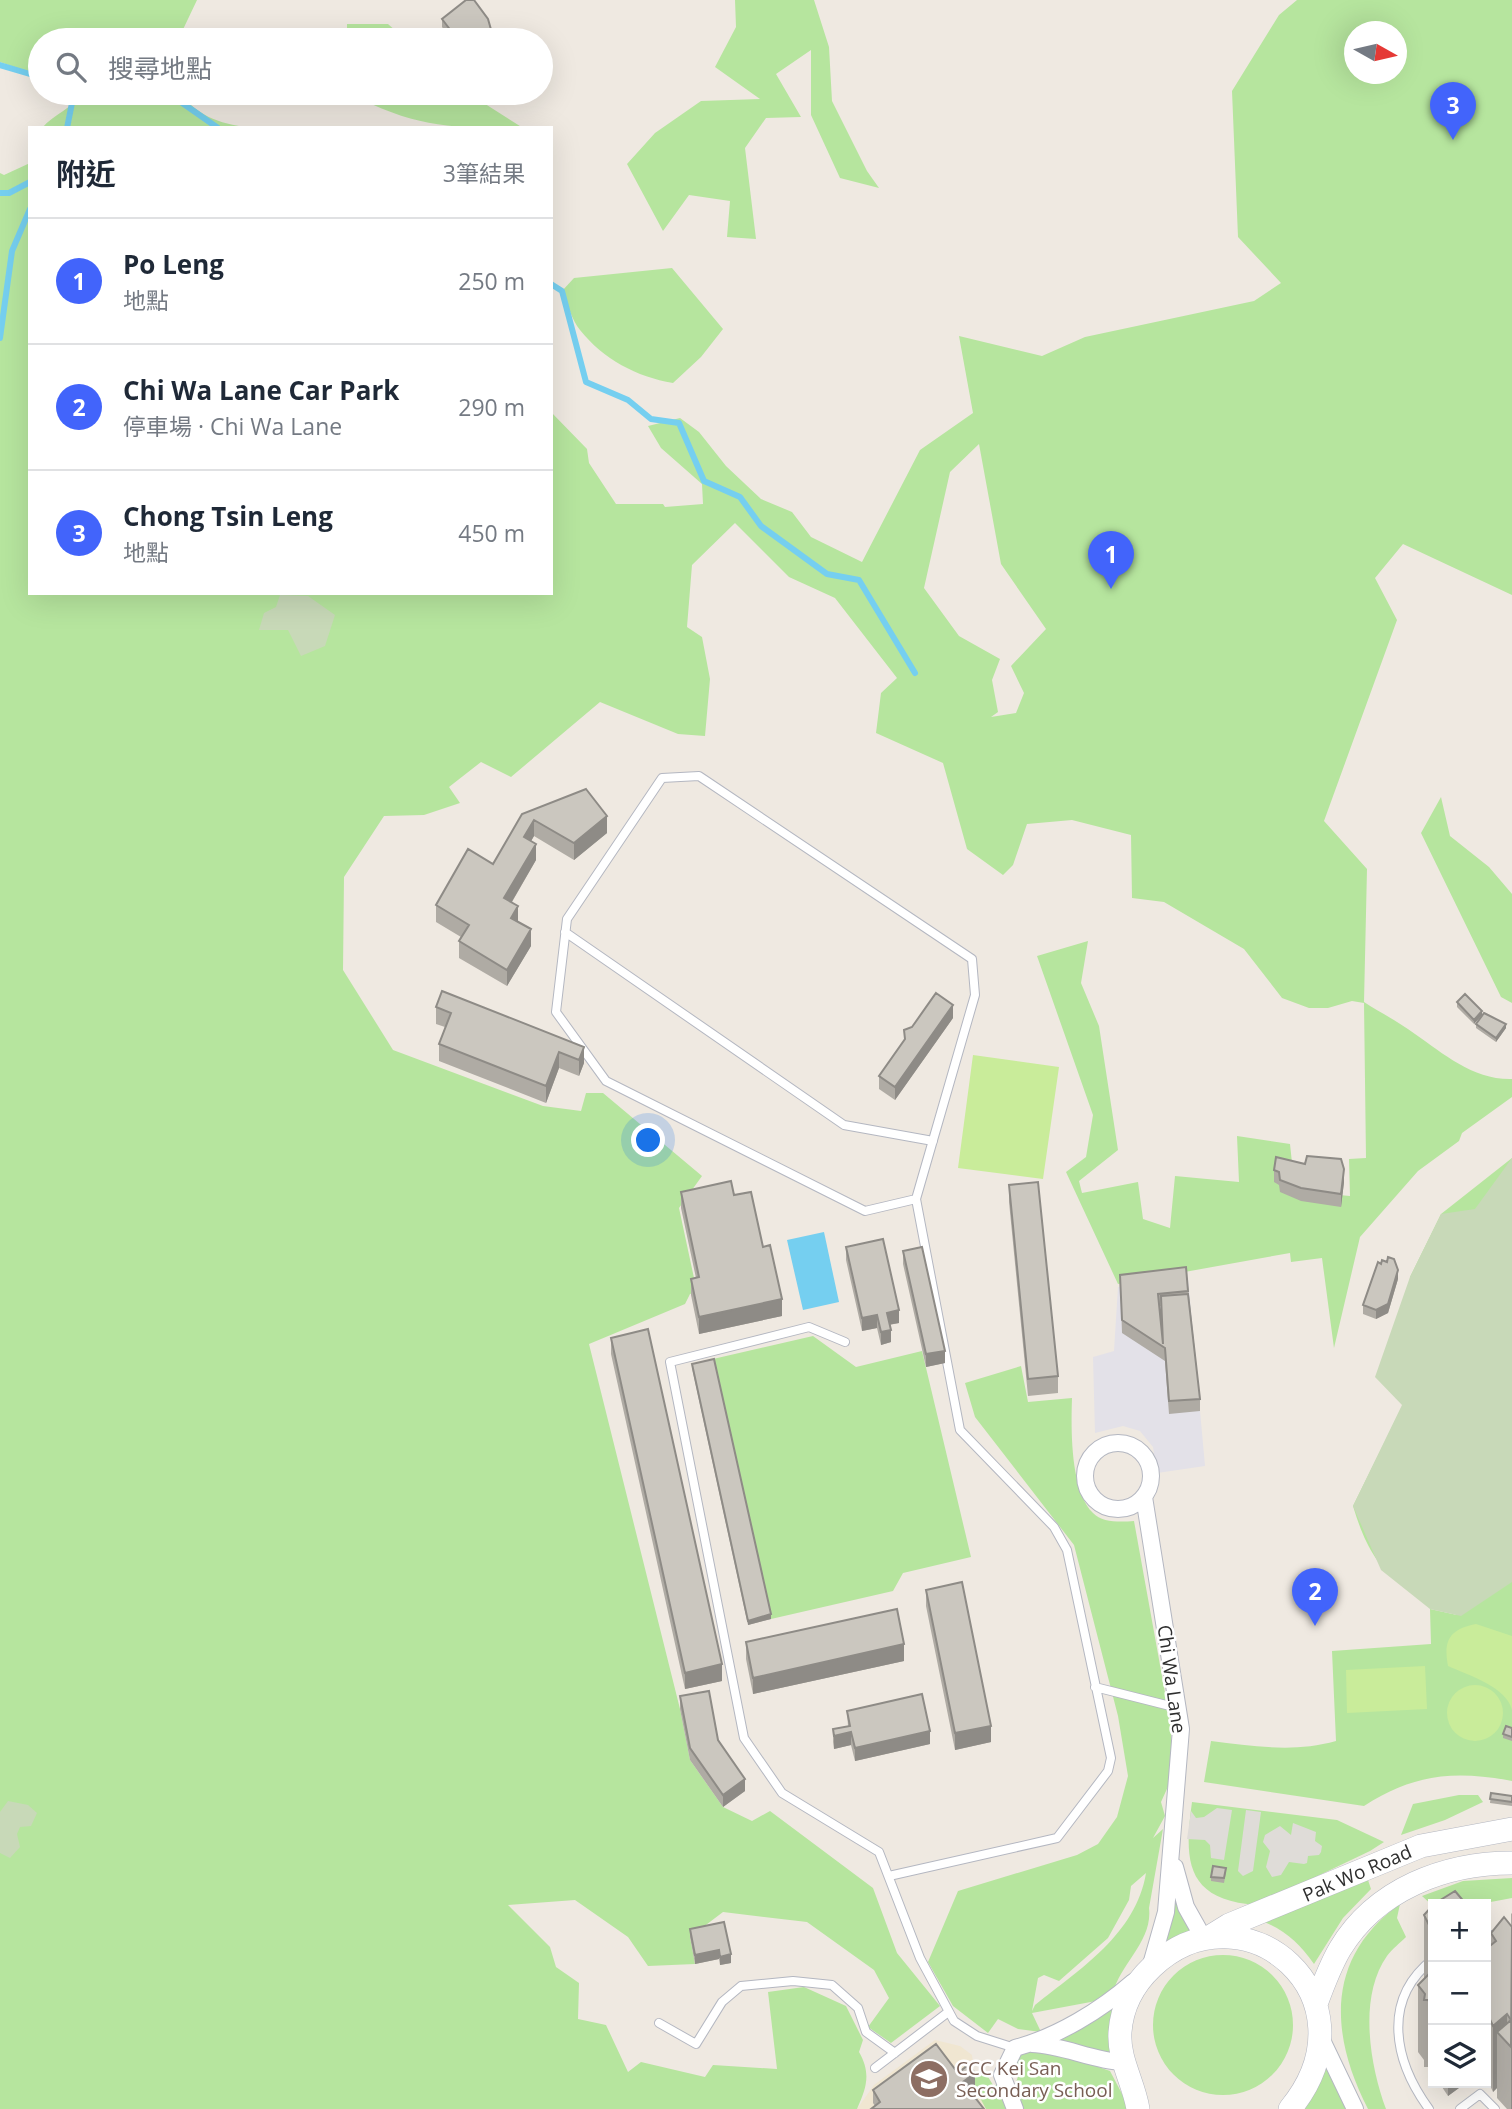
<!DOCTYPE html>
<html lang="zh-TW">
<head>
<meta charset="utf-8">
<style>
	:root { --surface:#fff; --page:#f2f2f3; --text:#1f2937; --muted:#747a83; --line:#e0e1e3; --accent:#4264fb }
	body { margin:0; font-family:"Open Sans","Noto Sans TC",sans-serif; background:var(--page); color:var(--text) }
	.controls { position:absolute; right:21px; bottom:21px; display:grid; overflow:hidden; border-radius:0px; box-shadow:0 7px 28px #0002 }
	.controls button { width:63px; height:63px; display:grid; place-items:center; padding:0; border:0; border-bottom:2px solid var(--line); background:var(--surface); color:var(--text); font:35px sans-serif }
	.compass { position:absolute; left:1344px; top:21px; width:63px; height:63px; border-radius:50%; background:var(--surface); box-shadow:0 7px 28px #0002; rotate:98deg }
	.you { position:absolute; left:649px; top:1141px; width:24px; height:24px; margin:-18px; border:5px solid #fff; border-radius:50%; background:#1a73e8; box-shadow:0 0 0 10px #1a73e833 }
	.badge { display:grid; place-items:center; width:46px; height:46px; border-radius:50%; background:var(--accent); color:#fff; font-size:23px; font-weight:700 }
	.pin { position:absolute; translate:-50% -58px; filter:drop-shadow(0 2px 4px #0008) }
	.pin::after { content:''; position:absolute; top:37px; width:24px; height:21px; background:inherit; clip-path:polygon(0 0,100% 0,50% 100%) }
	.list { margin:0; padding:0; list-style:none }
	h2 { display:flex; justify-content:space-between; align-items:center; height:91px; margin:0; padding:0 28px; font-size:30px }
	h2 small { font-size:23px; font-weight:400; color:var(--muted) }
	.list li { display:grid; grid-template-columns:46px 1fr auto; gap:21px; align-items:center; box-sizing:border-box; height:126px; padding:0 28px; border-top:2px solid var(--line) }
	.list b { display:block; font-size:26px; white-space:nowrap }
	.list p { margin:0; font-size:23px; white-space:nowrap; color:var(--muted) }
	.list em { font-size:23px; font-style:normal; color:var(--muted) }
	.icon { flex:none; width:38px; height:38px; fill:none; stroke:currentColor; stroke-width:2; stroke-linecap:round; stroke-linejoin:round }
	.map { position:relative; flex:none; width:1512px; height:2109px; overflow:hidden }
	.search { position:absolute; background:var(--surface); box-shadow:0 7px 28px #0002; left:28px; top:28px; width:525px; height:77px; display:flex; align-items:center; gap:18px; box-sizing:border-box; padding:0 24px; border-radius:38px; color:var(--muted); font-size:26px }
	.panel { position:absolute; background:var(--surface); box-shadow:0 7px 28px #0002; left:28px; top:126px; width:525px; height:469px; border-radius:0px }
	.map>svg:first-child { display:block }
</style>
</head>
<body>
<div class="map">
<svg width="1512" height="2109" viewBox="0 0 1512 2109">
	<rect width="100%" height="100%" fill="#efe9e1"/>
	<!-- industrial -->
	<path fill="#e3e1e8" d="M1188,1278L1205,1466L1157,1473L1153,1447L1140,1431L1123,1426L1095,1433L1093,1357L1114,1351L1118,1287Z"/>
	<!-- education -->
	<path fill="#f0e6d1" d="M935,2040L960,2046L972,2055L974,2073L990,2109H857L874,2085Z"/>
	<!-- green -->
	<path fill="#b6e59e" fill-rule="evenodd" d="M0,0H197L178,40H40V76L0,62Z
		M735,0H814L829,47L832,101L867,171L879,188L840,178L811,115V50L776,74L801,117L766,118L745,148L756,239L727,237L730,201L689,195L663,231L627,164L655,133L701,101L760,99L715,67L736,27Z
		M1297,0H1512V595L1403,544L1375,578L1397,620L1324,821L1367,869L1364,1002C1381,1013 1399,1022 1415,1034C1444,1054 1473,1080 1512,1079V1097L1462,1133L1459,1141L1418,1171L1360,1237L1334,1348L1322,1258L1291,1262L1290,1253L1118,1284L1066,1172L1086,1157L1093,1115L1037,956L1088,941L1081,983L1099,1026L1118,1150L1079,1181L1082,1193L1138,1182L1143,1219L1170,1228L1175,1176L1239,1182L1237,1136L1290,1144L1295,1191L1350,1196L1349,1159L1366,1158L1364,1003L1352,1001L1328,1008H1309L1282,998L1244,949L1164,902L1132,898L1131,835L1072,820L1027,824L1013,865L1003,875L967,849L943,763L876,733L881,693L897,678L835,598L789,577L735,523L692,565L687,627L702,637L710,679L705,736L678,734L600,702L511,777L481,762L449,787L460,803L424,815L384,816L344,877L343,970L393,1050L543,1106L581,1111L586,1093H603L702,1176L679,1208L697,1292L690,1294L685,1304L589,1344L680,1709L690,1760L723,1807L752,1821L770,1811L873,1888L897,1953L940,2006L891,2043L868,2027L889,1998L874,1970L807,1922L723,1912L690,1937L695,1964L648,1966L628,1937L575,1900L508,1905L550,1947L556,1967L579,1983L578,2019L606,2025L628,2072L641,2062L705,2077L713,2065L777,2069L768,1992L804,1987L846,2006L863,2040L859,2052C871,2073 867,2087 857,2109H0V173L4,175L30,163V593H551V412L587,449L589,463L616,504H663L665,507L703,504L702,484L661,448L648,426L680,418L699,432L726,466L761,499L792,512L811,537L862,562L920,450L973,413L959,336L1042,356L1085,337L1254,301L1281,283L1238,237L1232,91L1279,15ZM1354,32H1396V74H1354ZM979,444L1001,564L1046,629L1011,666L1024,693L1016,713L991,717L998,712L992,680L1000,659L959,636L924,588L950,472Z
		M347,24H388L406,40H347Z
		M82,93H180C199,118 224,125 254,128H42C54,114 73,108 82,93Z
		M349,93H468L523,128C449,128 416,128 349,93Z
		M672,268L723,329L701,357L673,383C637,377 603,359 580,330C572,320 567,303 562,291L574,278Z
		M1441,797L1450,836L1489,867L1512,894V1003L1501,997L1421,833Z
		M1512,1158V1781C1454,1770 1414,1774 1364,1806L1204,1782L1211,1741C1254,1746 1293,1753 1336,1741L1332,1651L1431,1644L1430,1609L1457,1615C1397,1583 1374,1576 1353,1506L1403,1405L1410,1277L1441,1214Z
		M813,1336L856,1367L922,1351L971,1557L903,1573L893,1591L771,1619L713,1359Z
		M1021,1366L1028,1402L1072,1398C1071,1429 1070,1490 1093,1513C1102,1523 1121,1522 1134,1521L1171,1726V1780L1161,1802L1165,1816L1153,1838L1163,1829L1149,1908C1153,1941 1120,1964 1113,1993L1096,2001L1032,2013L1041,2032L1018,2029L998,2019L988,2033L953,2006L928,1962L958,1891L1077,1855L1098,1844L1117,1817L1128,1776L1118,1716L1074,1545L975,1417L965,1383ZM1146,1873C1136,1934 1080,1969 1035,2005L1032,2011L1038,1978L1044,1975L1059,1981L1108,1938L1129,1900L1131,1886Z
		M1459,1795H1478L1483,1802L1445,1820L1401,1835L1413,1804Z
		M1192,1802L1337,1820L1384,1842L1370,1851L1257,1905C1185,1900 1184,1860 1192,1802Z
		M1174,1864L1204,1939L1149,1971Z
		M1512,1878V1898L1480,1904L1433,1906L1422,1896L1463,1881Z
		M1368,1880L1371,1889L1343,1918L1314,1964C1299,1943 1286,1931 1262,1921Z
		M1400,1904L1397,1918L1406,1937C1400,1943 1392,1949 1387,1956C1358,1997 1370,2066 1386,2109H1368C1329,2033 1326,1957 1400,1904Z
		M1153 2025a70 70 0 1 1 140 0a70 70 0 1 1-140 0Z
		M1113,2000L1123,2014L1135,2089L1105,2060L1087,2063L1110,2071L1130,2109H986L971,2081L982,2067L993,2085H1015L1020,2071L1007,2074L1003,2064Z
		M1320,2052L1354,2109H1290Z"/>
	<!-- cemetery -->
	<path fill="#c8d9b8" d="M280,595L308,596L335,615L325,646L301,656L288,630H259L264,613L276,607Z
		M1512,1158V1582L1461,1616L1430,1609L1381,1570L1353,1506L1402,1405L1375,1377L1410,1277L1441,1214L1475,1209Z
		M8,1801L28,1805L37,1813L31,1826L20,1827L17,1834L20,1847L10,1858L0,1853V1812Z"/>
	<!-- pitch -->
	<path fill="#c9ec9a" d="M973,1055L1059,1067L1043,1179L958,1168Z
		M1476,1624L1512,1636V1710C1507,1687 1468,1675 1448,1666C1443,1640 1450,1629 1476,1624Z
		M1425,1666L1427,1709L1347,1713L1346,1670Z
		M1447 1713a28 28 0 1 1 56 0a28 28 0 1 1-56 0Z"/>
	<!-- plaza -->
	<path fill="#dfdcd8" d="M1217,1808L1232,1810L1224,1860L1211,1858L1210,1845L1205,1840L1187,1839L1191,1811L1196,1818L1204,1817Z
		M1246,1810L1261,1812L1253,1871L1243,1876L1238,1871Z
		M1293,1823L1316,1832L1315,1841L1322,1846L1321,1852L1319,1855L1308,1856L1307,1863L1304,1864L1289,1862L1281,1875L1272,1877L1266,1867L1270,1851L1263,1842L1265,1835L1280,1826L1291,1835Z"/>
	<!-- water -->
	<path fill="#75cff0" d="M824,1232L839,1302L803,1310L787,1240Z"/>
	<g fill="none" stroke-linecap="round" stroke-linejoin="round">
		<!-- stream -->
		<path stroke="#75cff0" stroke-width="6" d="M0,65L40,77
			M168,93L218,128
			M67,128L74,93
			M0,193H9L30,182
			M551,284L562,291L586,382L628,400L651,419L679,423L704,481L740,497L761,526L827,574L859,580L915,673
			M0,338L12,251L30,209"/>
		<!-- lane casing -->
		<g stroke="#b4b7c1" stroke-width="10">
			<path id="lane" d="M565,932L844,1125L933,1141
				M845,1342L809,1327L670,1362L744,1738L782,1793L879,1852L920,1958L954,2021L977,2036L1015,2048
				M1095,1687L1178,1708
				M889,1876L1057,1838L1108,1771L1111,1758L1067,1550L1054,1527L960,1430L916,1199L865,1211L606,1081L556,1012L567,919L662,778L699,776L972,959L975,995L916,1199
				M1486,1936L1512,1932
				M659,2023L696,2044L722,2002L741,1986L793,1981L832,1985L858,2008L866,2032L895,2053
				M875,2068L947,2013
				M1429,2109C1394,2061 1381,2000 1433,1959
				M1460,2109L1480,2094L1495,2109"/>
		</g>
		<!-- street casing -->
		<g stroke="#b4b7c1" stroke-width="18">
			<path id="street" d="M1085 1476a33 33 0 1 1 66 0a33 33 0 1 1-66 0Z
				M1144,1497L1181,1729L1166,1912L1150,1968
				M1175,1867L1186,1907L1204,1939
				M1321,2038L1355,2109
				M1032,2044C1064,2045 1092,2061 1123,2062
				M1015,2109L1002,2075L1015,2048C1057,2037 1101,2010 1133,1982"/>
		</g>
		<!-- secondary casing -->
		<g stroke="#b4b7c1" stroke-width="24">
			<path id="secondary" d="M1208,1938L1229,1925L1421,1846L1512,1829
				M1316,2004C1323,1985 1330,1966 1340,1949C1376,1889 1445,1863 1512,1863
				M1138,2109C1134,2083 1118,2059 1120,2032C1122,2005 1133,1985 1152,1967C1244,1880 1381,1998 1290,2109"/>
		</g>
		<!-- lane -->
		<use href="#lane" stroke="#fff" stroke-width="8"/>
		<!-- street -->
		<use href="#street" stroke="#fff" stroke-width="16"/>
		<!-- secondary -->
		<use href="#secondary" stroke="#fff" stroke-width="23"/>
	</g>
	<!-- wall -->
	<path fill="#afaba4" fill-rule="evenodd" d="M442,19L492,40H451L442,27Z
		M522,814L607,833L574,860L534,836L531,841L536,860L512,902L518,922L531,946L507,986L459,958V941L461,937L436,922V905L493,864Z
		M1457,1002L1482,1015L1474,1024L1457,1007Z
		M436,1007L584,1047V1063L579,1076L559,1068L546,1103L439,1061V1044L445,1027L436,1024Z
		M953,1018L895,1100L879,1089V1076L904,1041V1030L912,1027Z
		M1476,1024L1506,1028L1496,1042L1476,1028Z
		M1274,1170L1344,1182L1341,1207L1301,1201L1280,1192L1279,1185L1274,1182Z
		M1009,1185L1058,1376V1393L1028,1396L1009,1202Z
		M681,1192L763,1247L782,1316L699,1334L691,1295V1279L696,1278L681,1208Z
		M846,1247L899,1323L889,1325L891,1342L881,1345L877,1328L862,1331L846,1260Z
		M903,1251L945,1363L926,1367L903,1264Z
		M1186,1267L1200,1399V1411L1169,1414L1165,1361L1122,1333L1120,1275ZM1159,1306H1161L1162,1331Z
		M1398,1279L1388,1313L1376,1319L1363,1314V1305Z
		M611,1338L722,1681L685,1689L611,1354Z
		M692,1364L771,1619L748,1625L692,1368Z
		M926,1590L991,1742L955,1750L926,1606Z
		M746,1642L904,1661L753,1694L746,1659Z
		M680,1696L718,1740L745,1791L723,1807L690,1760L680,1709Z
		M847,1711L930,1744L855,1761L851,1745L834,1749L833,1742V1729L848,1726Z
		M1512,1728V1741L1503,1738V1734Z
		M1491,1793L1512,1796V1806L1490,1803Z
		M1226,1872L1224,1883L1211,1881V1877Z
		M1433,1905V2074L1428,2067H1424V2060L1418,2052V1985L1424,1979V1915Z
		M1512,1913V2109H1507L1497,2098V2088L1493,2092L1486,2077V1942L1491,1944V1933L1511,1926V1914Z
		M690,1929L731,1963L720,1965L719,1959L695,1964L690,1937Z
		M958,2073L975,2085L875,2106L873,2103V2090Z
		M1435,2083H1463V2085L1448,2096L1440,2084Z"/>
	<!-- shaded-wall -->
	<path fill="#8e8b86" d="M492,33V40H482Z
		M607,816V833L574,860V843Z
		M534,820V836L524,853V837Z
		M536,844V860L504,915V898Z
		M518,906V923L511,918Z
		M531,929V946L507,986V970Z
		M953,1005V1018L895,1100V1087Z
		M1482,1011V1015L1474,1024V1020Z
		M1506,1024V1028L1496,1042V1038Z
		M584,1047V1063L579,1076V1060Z
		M559,1052V1068L546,1103V1086Z
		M1344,1169V1182L1341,1207V1194Z
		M1398,1270V1279L1388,1313L1376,1319V1310Z
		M782,1299V1316L699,1334V1317Z
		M899,1310V1323L887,1325V1313Z
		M877,1315V1328L862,1331V1318Z
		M891,1330V1342L881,1345V1332Z
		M945,1351V1363L926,1367V1354Z
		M771,1614V1619L748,1625V1621Z
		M904,1644V1661L753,1694V1678Z
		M722,1664V1681L685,1689V1673Z
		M991,1726V1742L955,1750V1733Z
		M930,1731V1744L855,1761V1748Z
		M851,1732V1745L834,1749V1736Z
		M745,1779V1791L723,1807V1795Z
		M719,1950V1959L695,1964V1955Z
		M731,1954V1963L720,1965V1957Z
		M1507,2014V2041L1497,2032V2088L1493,2092V2026Z
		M1512,2046V2109H1511V2047Z
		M975,2073V2085L963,2095V2082Z
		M1448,2083H1463V2085L1448,2096Z"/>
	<!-- building -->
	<path fill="#cbc7bf" stroke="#8e8b86" stroke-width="2" d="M466,0H474L488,19L492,33L482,40H458L442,19Z
		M586,789L607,816L574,843L534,820L524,837L536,844L504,898L518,906L511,918L531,929L507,970L459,941L469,925L436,905L468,849L493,864L522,814Z
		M442,991L584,1047L579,1060L559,1052L546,1086L439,1044L451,1013L436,1007Z
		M936,993L953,1005L895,1087L879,1076L905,1039L904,1030L912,1027Z
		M1465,994L1482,1011L1474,1020L1457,1002Z
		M1484,1013L1506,1024L1496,1038L1476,1024Z
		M1307,1156L1341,1159L1344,1169L1341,1194L1301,1188L1280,1180L1279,1172L1274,1170L1276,1157L1305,1164Z
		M731,1181L734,1195L751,1192L763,1247L770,1245L782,1299L699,1317L691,1279L699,1277L681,1192Z
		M1038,1182L1058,1376L1028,1379L1009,1185Z
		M883,1239L899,1310L887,1313L891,1330L881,1332L877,1315L862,1318L846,1247Z
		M922,1247L945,1351L926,1354L903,1251Z
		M1388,1257L1394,1259L1398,1270L1388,1304L1376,1310L1363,1305L1378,1262L1381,1264L1382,1260L1387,1262Z
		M1186,1267L1188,1291L1158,1294L1163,1344L1161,1296L1188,1294L1200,1399L1169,1401L1165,1348L1122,1320L1120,1275Z
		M648,1329L722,1664L685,1673L611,1338Z
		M714,1359L771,1614L748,1621L692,1364Z
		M962,1582L991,1726L955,1733L926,1590Z
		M897,1609L904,1644L753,1678L746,1642Z
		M709,1691L718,1740L745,1779L723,1795L690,1748L680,1696Z
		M922,1694L930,1731L855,1748L851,1732L834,1736L833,1729L850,1726L847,1711Z
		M1506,1726L1512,1728V1737L1503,1734Z
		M1491,1793L1512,1796V1802L1490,1799Z
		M1213,1866L1226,1868L1224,1878L1211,1877Z
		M1455,1891L1466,1904H1434Z
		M1433,1905V1933L1424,1915Z
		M1504,1917L1512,1927L1511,2047L1497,2032L1511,2020L1507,2014L1493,2026L1486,2011V2003L1487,2002L1486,2001V1942L1491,1945L1496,1941L1491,1933Z
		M724,1922L731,1954L720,1957L719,1950L695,1955L690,1929Z
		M1433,1970V2007L1428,2000H1424L1425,1994L1418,1985Z
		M936,2044L958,2073L968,2065L975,2073L963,2082L984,2109H871L880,2102L873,2090Z"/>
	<!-- icons -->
	<defs>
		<g id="school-disc" transform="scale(2.0125)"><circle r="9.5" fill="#8d6e63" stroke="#fff"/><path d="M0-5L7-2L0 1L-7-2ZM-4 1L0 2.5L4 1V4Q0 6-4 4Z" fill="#fff"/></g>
	</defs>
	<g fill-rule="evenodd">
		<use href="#school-disc" x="929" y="2079"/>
	</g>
	<g text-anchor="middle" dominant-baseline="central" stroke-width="5" stroke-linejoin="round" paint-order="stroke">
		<!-- street labels -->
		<g font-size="19" fill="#2e2e2e" stroke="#fff">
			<text transform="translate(1172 1679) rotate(82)">Chi Wa Lane</text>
			<text transform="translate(1357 1873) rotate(-23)">Pak Wo Road</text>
		</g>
		<!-- education labels -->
		<g font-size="19" fill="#785e54" stroke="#fff" text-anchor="start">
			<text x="956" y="2068">CCC Kei San<tspan x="956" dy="22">Secondary School</tspan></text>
		</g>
	</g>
</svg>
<div class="controls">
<button>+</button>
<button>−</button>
<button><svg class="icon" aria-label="layers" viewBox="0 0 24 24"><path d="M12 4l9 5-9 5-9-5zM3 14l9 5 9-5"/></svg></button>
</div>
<svg class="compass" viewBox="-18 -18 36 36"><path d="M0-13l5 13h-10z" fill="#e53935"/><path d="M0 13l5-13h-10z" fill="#747a83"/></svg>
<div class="you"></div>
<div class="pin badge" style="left:1111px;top:589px">1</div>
<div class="pin badge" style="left:1315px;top:1626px">2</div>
<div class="pin badge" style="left:1453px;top:140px">3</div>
<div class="search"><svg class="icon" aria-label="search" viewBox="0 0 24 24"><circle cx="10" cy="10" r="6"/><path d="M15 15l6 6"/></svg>搜尋地點</div>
<section class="panel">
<h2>附近<small>3筆結果</small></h2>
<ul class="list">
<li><span class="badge">1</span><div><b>Po Leng</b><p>地點</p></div><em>250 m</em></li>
<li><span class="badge">2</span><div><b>Chi Wa Lane Car Park</b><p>停車場 · Chi Wa Lane</p></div><em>290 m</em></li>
<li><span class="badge">3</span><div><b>Chong Tsin Leng</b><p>地點</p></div><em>450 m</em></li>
</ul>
</section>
</div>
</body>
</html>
